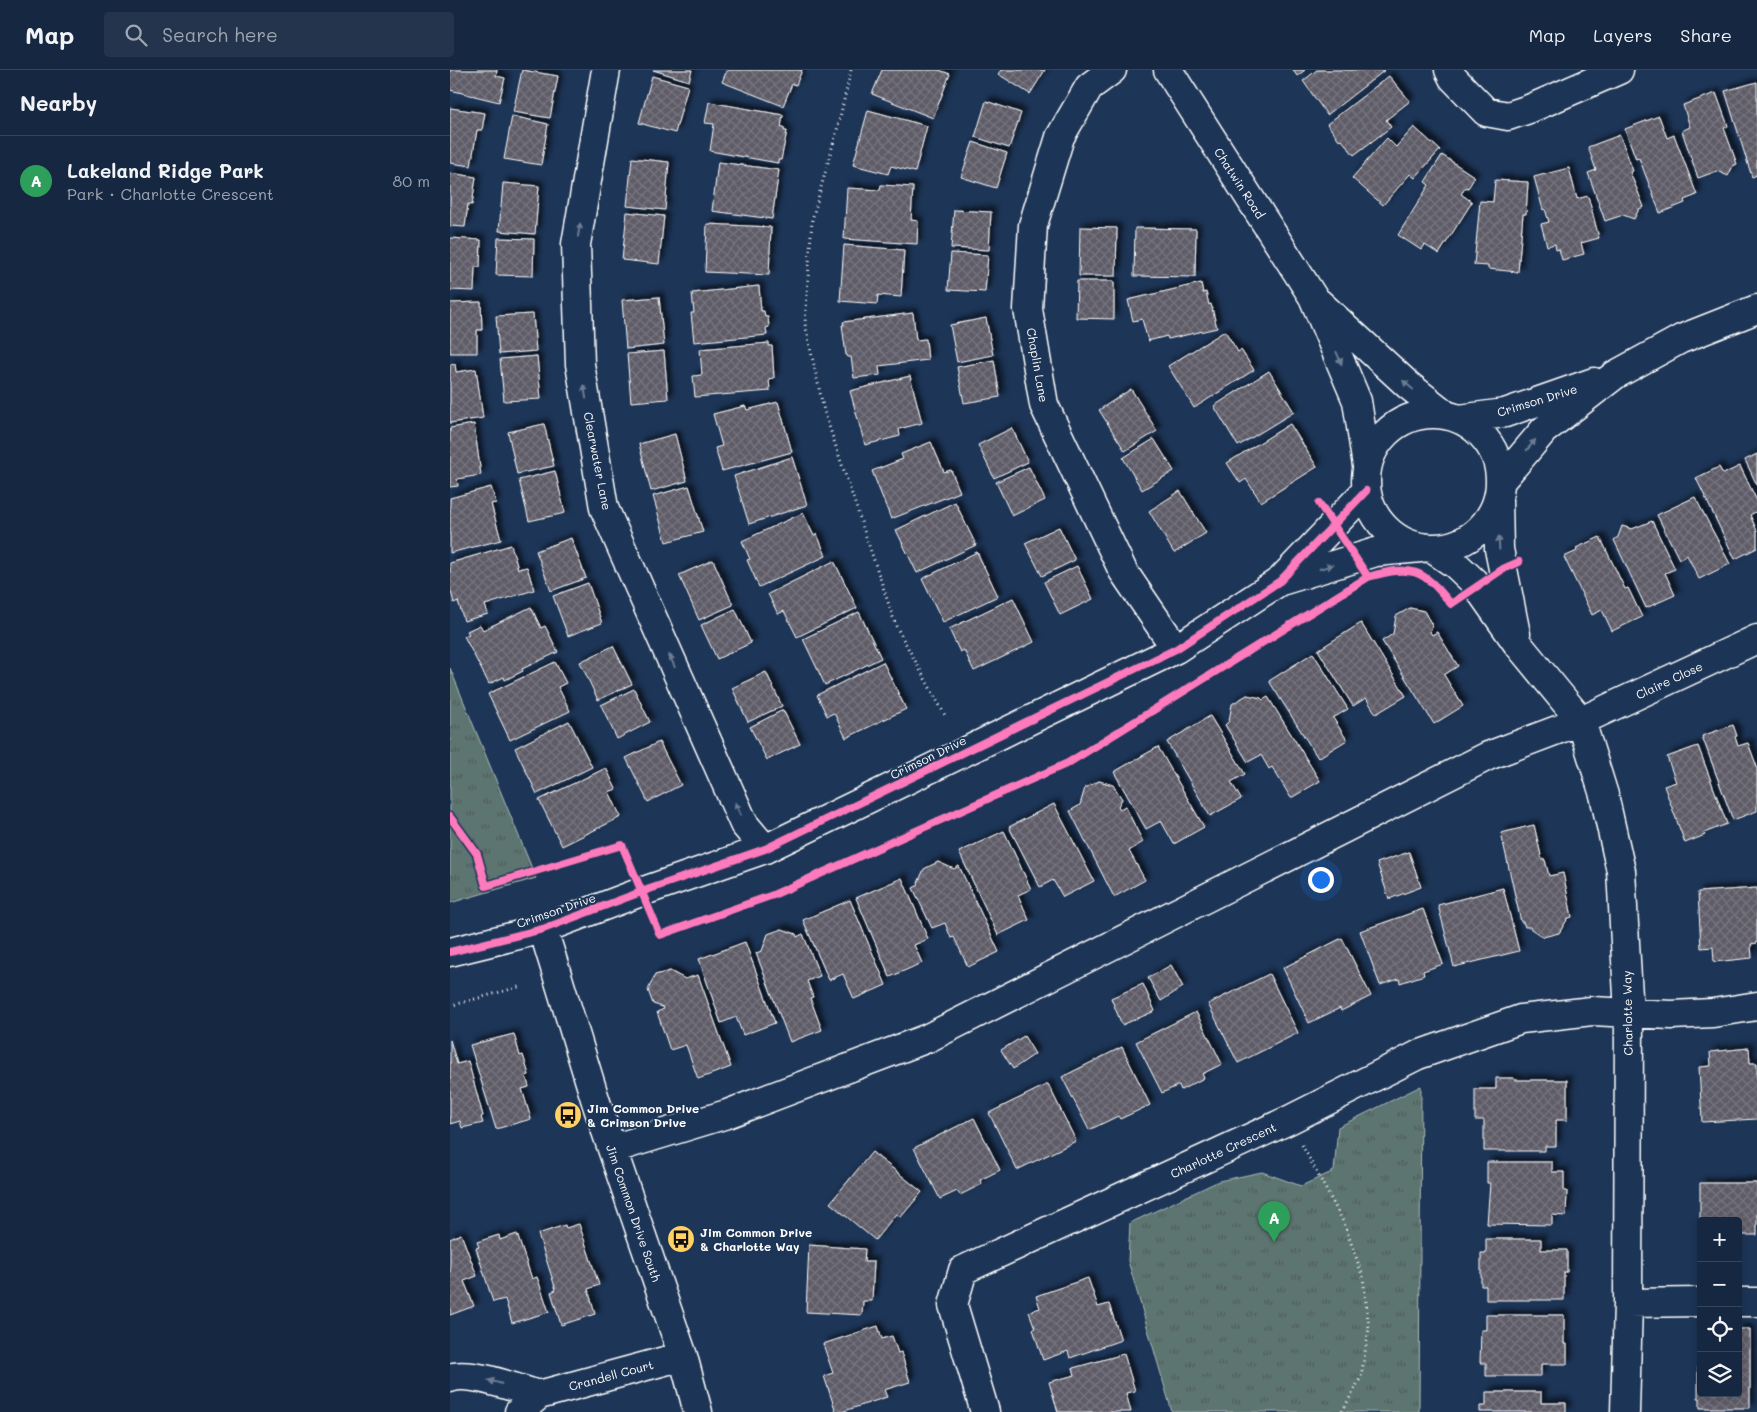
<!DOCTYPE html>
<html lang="en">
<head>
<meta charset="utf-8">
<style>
	:root { --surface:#162841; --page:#23344c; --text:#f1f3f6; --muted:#9ea6b1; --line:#35445a; --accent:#ffd166 }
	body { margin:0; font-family:Mali,sans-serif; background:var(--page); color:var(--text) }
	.controls { position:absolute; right:15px; bottom:15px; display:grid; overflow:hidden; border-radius:5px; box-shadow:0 2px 8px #0003 }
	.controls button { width:45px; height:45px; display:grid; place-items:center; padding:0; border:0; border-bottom:1px solid var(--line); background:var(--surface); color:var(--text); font:25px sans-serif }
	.you { position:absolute; left:870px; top:809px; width:18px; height:18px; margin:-12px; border:4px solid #fff; border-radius:50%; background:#1a73e8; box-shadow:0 0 0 8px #1a73e833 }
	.badge { display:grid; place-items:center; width:32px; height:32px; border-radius:50%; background:var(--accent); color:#fff; font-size:16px; font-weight:700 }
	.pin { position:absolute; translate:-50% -41px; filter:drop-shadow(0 1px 2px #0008) }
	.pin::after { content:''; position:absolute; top:26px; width:18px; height:15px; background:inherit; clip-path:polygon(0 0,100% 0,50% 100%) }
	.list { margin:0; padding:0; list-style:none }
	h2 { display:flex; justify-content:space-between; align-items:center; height:65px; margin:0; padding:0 20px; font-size:21px }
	h2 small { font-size:16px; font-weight:400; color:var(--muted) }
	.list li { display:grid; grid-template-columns:32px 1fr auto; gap:15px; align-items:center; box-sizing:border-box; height:90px; padding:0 20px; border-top:1px solid var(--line) }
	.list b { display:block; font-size:19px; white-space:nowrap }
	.list p { margin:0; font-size:16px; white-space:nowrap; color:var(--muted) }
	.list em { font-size:16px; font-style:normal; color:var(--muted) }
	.icon { flex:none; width:28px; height:28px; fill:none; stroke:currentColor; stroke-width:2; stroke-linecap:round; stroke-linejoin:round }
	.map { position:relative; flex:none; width:1307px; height:1342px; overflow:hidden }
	header { display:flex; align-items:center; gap:30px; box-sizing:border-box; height:70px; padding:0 25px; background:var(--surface); border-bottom:1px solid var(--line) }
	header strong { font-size:24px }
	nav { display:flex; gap:28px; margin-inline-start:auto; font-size:18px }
	.search { width:350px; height:45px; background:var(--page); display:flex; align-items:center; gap:12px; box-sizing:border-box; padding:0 18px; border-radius:5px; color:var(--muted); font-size:19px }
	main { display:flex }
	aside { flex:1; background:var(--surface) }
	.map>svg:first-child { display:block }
</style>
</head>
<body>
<header>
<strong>Map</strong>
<div class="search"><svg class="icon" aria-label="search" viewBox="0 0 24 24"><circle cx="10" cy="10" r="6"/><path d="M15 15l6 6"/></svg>Search here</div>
<nav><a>Map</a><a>Layers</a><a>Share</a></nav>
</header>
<main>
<aside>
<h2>Nearby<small></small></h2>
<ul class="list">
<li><span class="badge" style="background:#2e9e5b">A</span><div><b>Lakeland Ridge Park</b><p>Park · Charlotte Crescent</p></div><em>80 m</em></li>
</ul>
</aside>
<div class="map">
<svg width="1307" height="1342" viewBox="0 0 1307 1342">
	<defs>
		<pattern id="park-tufts" width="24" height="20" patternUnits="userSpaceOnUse" patternTransform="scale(1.25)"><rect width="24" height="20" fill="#5c7470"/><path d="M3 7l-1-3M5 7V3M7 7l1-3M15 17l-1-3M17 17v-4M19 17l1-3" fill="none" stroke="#525c5a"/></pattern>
		<pattern id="building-cross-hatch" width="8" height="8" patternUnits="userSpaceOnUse" patternTransform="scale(1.25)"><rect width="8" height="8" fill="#5e5c68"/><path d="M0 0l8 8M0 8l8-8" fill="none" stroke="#76747f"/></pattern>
		<filter id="shadow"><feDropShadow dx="4.5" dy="-4.5" stdDeviation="2.5" flood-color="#0009"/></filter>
	</defs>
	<rect width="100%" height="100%" fill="#1d3557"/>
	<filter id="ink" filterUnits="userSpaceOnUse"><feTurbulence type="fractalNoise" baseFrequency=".02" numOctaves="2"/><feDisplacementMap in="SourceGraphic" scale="10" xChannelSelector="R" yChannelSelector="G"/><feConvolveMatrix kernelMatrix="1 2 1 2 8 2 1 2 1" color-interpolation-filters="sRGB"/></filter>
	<g filter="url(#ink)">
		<!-- park -->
		<path fill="url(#park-tufts)" stroke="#aebab8" d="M0,598L86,808L0,833Z
			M971,1016L969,1342H722L678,1191L680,1153L769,1111L812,1102L851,1116L884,1101L888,1057Z"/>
		<!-- building -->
		<path fill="url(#building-cross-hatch)" stroke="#fff" filter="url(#shadow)" d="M0,0H47L46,6L55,8L49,32L0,20Z
			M72,0L108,6L100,48L63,42Z
			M203,0H242L239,11Z
			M277,0H352L346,15L342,14L333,36L272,12Z
			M432,0H489L500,4L483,48L422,24Z
			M551,0H595L580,24L548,4Z
			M843,0H855L847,6Z
			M867,0H935L877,45L853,11Z
			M202,6L238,16L225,63L189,53Z
			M939,6L960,31L936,50L941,57L904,85L892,70L890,71L877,54Z
			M1307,12V105L1302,107L1275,21Z
			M1266,23L1278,56L1274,58L1287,94L1283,96L1278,106L1267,101L1248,108L1232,61L1240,57L1233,35Z
			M536,31L571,43L559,78L525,67Z
			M259,32L333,45L331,57H334V61H337L331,90H328V93L260,81L264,54L255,53Z
			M0,38L35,43L32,60H27L21,96L0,93Z
			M418,40L477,56L465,102L441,96L438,104L403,95Z
			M62,46L98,54L91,95L54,89Z
			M1209,46L1217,68L1224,65L1247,125L1234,130L1235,133L1210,143L1189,88L1186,89L1175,59Z
			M964,57L990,80L965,108L960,104L933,135L902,108L937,68L946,77Z
			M1170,65L1183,101L1180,102L1194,137L1189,139L1184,149L1173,145L1155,151L1138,103L1146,100L1138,77Z
			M523,72L557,83L546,118L511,107Z
			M992,85L1025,107L1018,118L1016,117L1011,124L1022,132L989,184L975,175L971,180L948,165L979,115L975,112Z
			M182,88L219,92L215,140L177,136Z
			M268,92L329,100L322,149L262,141Z
			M1119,98L1127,129L1138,126L1149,168L1131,173L1134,184L1112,190L1109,179L1106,180L1105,174L1097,176L1091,154L1099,152L1095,139L1093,140L1084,107Z
			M0,103L26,107L22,135L18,134L15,157L0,156Z
			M1045,110L1078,112L1076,144H1073L1068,202L1038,199V196L1024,195L1030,131L1043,132Z
			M53,113L89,116L85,164L49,161Z
			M431,115L463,117L461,150L468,151L467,174L394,169L397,118L430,120Z
			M504,140L541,142L539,180L501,178Z
			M177,142L214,146L209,194L172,190Z
			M257,154L321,157L319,205L255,202Z
			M630,157L667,158L666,206H629Z
			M685,158L746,159L745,207L684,206Z
			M0,168L31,170L30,197H25L24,221L0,220Z
			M48,168L84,169L83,206L46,205Z
			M394,175L454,180L451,227L428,225L427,234L390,231Z
			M501,183L538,185L535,222L498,220Z
			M627,211H664V249L626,248Z
			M751,213L753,223L756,222L759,235L761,234L767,258L718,269L717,266L698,271L692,249L683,251L678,230Z
			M309,216L311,241H314L315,247H318L319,257L316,258L317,265L244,272L241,243H244L242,223Z
			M209,227L214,275L176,279L172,230Z
			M31,232L32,260H27V283H0V233Z
			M463,243L466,270L476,269L478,290L429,296L430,305L404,308L401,287H398L397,285H396L392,255H394L393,252Z
			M83,244L86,281L49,284L46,246Z
			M536,248L543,285L507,292L500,255Z
			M775,261L788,282L791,280L804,300L744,338L718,296Z
			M319,273V276H322L324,308L319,309L320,321L245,327L243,306L252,305L250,279Z
			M214,281L218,329L181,332L177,284Z
			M87,286L91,329L54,331L50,289Z
			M544,290L550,327L514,333L507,297Z
			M5,294L6,302L26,299L33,348L0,353V295Z
			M819,301L844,342L788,376L764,336Z
			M460,306L472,353L449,359L450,366L415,375L400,321Z
			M681,319L707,361L675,381L649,340Z
			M328,332L342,382L272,401L265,378L272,376L263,344L295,336L297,340Z
			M24,354L31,405L7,409L8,416L0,417V358Z
			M94,354L104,396L67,404L58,362Z
			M840,354L867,397L811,432L796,409L790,413L777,393Z
			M562,358L578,392L544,408L528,375Z
			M225,364L237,411L201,421L189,374Z
			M704,369L724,401L692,420L673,388Z
			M481,372L494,402L501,400L510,422L441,449L422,401L453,389L451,384Z
			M1307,384V415L1295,390Z
			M342,387L357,435L299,454L284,406Z
			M1290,396L1307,431V441L1300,445L1307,461V478L1285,489L1246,408L1269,397L1273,404Z
			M579,397L595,430L562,446L546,412Z
			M105,401L115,443L79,451L69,410Z
			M239,416L253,462L216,472L203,426Z
			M41,417L46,433L41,434L51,470L0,483V428Z
			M730,421L756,463L724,483L699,441Z
			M1245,427L1280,494L1249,509L1237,485L1229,489L1207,445Z
			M505,432L526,475L467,503L446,460Z
			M353,443L364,466L367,464L376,486L309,517L297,490L300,489L292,471Z
			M1202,451L1225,499L1215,503L1225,525L1196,538L1164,470L1168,467L1172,456L1182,459Z
			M609,457L625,490L592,506L575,473Z
			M1150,467L1175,519L1178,518L1192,547L1162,561L1152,540L1142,545L1114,487L1127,481L1126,478Z
			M121,468L136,508L101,521L86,481Z
			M61,475L68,499L77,497L84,520L35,535L38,544L14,551L8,531L4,533L0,518V493Z
			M527,482L548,526L493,552L472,509Z
			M263,490L283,535L249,550L229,505Z
			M384,491L407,538L347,567L334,541L328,544L318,524Z
			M627,496L643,529L610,545L594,512Z
			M138,513L152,553L118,566L103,526Z
			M563,528L584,572L524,601L514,580L510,582L499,559Z
			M81,537L91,558L95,556L108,582L72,599L73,601L55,610L54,607L39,614L14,566L19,564L17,561L30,555L33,560Z
			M960,538L974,541L982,555L980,562L982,565L987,562L1008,596L994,605L1013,636L984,654L932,571L943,564L946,546Z
			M285,539L301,573L267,589L251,555Z
			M409,542L431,588L375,615L353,569Z
			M911,553L956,626L926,644L916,628L903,636L868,580Z
			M163,576L182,614L148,630L130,592Z
			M863,583L898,639L883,648L897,670L868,688L819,611Z
			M105,592L116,613L108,617L120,641L60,670L38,624Z
			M433,592L456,639L396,668L384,643L377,646L367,625Z
			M316,602L332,636L298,652L282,618Z
			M184,619L200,652L167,669L151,635Z
			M797,625L811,628L813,630L818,627L870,711L841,728L822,697L819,699L811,685L798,692L775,655L779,651L782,634Z
			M333,640L350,674L317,690L300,657Z
			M760,646L795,704L781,712L791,729L760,746L717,672Z
			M119,651L142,697L87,724L65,678Z
			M1283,655L1287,666L1285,667L1288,676L1298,673L1307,697V741L1283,750L1252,666Z
			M209,672L231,715L198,732L176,688Z
			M1248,676L1277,754L1254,763L1255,765L1235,773L1214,716L1226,712L1217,687Z
			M708,677L754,757L724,774L711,751L696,759L664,702Z
			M156,698L166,719L159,722L171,747L112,776L89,730Z
			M649,711L663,715L672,729L668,736L670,739L675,736L693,772L679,781L695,810L664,827L620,741L630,735L635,718Z
			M604,734L644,811L613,827L603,810L590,817L559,757Z
			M1084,755L1092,790H1095L1099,806L1113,803L1122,847L1116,849L1117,850L1109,863L1093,867L1081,859L1080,857H1075L1073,852H1071L1051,763Z
			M554,761L581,819L568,825L579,850L548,865L509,782Z
			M959,782L971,817L939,829L927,793Z
			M488,792L504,799L509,796L549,882L518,897L504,867L501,868L495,853L482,858L463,818L469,815L468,813L474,799Z
			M452,808L478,869L464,875L472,893L440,907L406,828Z
			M1053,818L1069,881L1004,897L988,835Z
			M1307,818V873L1301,874L1302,888L1264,892L1263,877L1251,878L1248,822Z
			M400,830L436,915L404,929L393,904L379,910L353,850Z
			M973,839L993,894L973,901L974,905L950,913L949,909L930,915L910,861Z
			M332,859L346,864L347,867L353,864L370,906L357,911L363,927L360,928L372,960L340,972L306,883L312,881L318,864Z
			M892,868L921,926L891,941L890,938L859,953L833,898Z
			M295,872L325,953L293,965L286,947L271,953L249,889Z
			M721,895L733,917L711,931L698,908Z
			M220,901L235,909L248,905L281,997L248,1009L236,975L220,980L207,942L214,939L213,937L203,934L198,920L205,905Z
			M819,904L848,963L788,993L758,934Z
			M693,914L705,941L672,955L661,928Z
			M746,942L772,994L752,1004L754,1008L731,1020L729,1015L712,1023L686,972Z
			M64,964L70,986L73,985L79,1005L76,1006L79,1017L72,1019L81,1049L46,1059L20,975Z
			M574,966L585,984L563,999L551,980Z
			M0,970L7,994L18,991L33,1046L31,1047L33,1053L12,1058L10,1051L0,1054Z
			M672,977L700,1035L670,1049L668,1046L639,1060L612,1007Z
			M1299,978L1300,993H1307V1049L1252,1052L1249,997L1261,996L1260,982Z
			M1046,1008H1064V1010H1117V1050H1106V1076H1095V1081H1034V1050H1025V1019H1046Z
			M598,1014L626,1071L567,1100L539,1043Z
			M524,1048L550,1100L530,1110L532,1114L510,1125L507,1121L490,1129L464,1078Z
			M422,1082L472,1122L451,1147L446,1144L425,1170L380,1133Z
			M1037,1092H1102V1102H1114V1121H1117L1116,1146L1102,1145V1155L1037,1154L1040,1113H1037Z
			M1250,1113H1307V1165H1288V1151H1251L1250,1163Z
			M129,1154L149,1215L138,1219L145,1244L111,1255L101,1222L106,1220L88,1164L115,1155L116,1158Z
			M11,1164L27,1206L14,1211L24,1236L0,1245V1169Z
			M67,1164L82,1209L87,1207L99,1242L62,1253L55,1229L43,1232L26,1178L29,1177L27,1172L49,1165L50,1170Z
			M1036,1169H1091V1180H1117V1202H1114V1230H1036V1216H1031V1183H1036Z
			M359,1175L415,1179L414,1192H424L422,1231H413L412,1245L356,1242Z
			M638,1208L648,1237L659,1234L671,1270L620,1288L618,1281L593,1290L583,1259L585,1258L579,1242L590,1238L586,1226Z
			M1036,1245H1114V1274H1117V1294H1091V1306H1036V1293H1030L1031,1260H1036Z
			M428,1256L432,1269L442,1266L448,1283L451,1282L460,1312L434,1320L437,1327L391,1342H386L374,1306L383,1303L373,1274Z
			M1250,1259L1251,1323H1288V1259H1300V1338H1250V1328H1248V1295H1250L1248,1261H1250Z
			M674,1284L685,1321L676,1323L681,1342H608L599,1312L625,1305L623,1298Z
			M1036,1322H1091V1333H1116V1342H1030V1336H1036Z"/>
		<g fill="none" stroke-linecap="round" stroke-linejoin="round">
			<!-- minor casing -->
			<g stroke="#fff" stroke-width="31">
				<path id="minor" d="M156,0L126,174L130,294L154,438L294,754L315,779
					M662,0L639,17L610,67L583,155L578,239L594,335L673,501L726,579
					M718,0L863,227L907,331L917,396
					M999,0L1003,8L1036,42L1058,46L1079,39L1169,0
					M869,233L958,315L996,345
					M916 411a67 67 0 1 1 134 0a67 67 0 1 1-134 0Z
					M1009,349L1055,343L1144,312
					M1050,412L1094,360L1165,305L1231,269L1307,239
					M1048,429L1049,479L1066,564
					M981,478L1006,495L1024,512L1067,573L1131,651L1154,725L1171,801L1179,944L1178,1233L1175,1342
					M831,511L926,482L971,478
					M93,859L146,1032L233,1286L248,1342
					M0,882L93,859L191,822L315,779L726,579L830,511L916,421
					M162,1079L277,1044L478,968L1038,686L1131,651L1307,569
					M1288,1232H1307
					M1178,1233L1251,1232
					M0,1308C19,1300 68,1319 89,1325
					M69,1342L89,1325L233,1286
					M535,1342L503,1235L513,1200L839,1050L968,985L1071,949L1142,941L1221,945L1263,943L1307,936"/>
			</g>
			<!-- path -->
			<path stroke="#fff" stroke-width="3" stroke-dasharray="1 4" stroke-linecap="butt" d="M401,0L387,60L362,150L355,254L374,341L446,556L496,647
				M0,936L72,916
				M852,1075L894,1153L913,1207L919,1258L911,1307L892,1342"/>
			<!-- minor -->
			<use href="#minor" stroke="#1d3557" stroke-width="28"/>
			<!-- cycleway casing -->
			<g stroke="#1d3557" stroke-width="11">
				<path id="cycleway" d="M869,433L918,507
					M0,747L27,784L36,816L172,775L210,865L323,825L618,693L918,507C962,495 972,498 1001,534L1053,499L1069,492
					M0,882L93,859L191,822L315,779L726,579L830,511L916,421"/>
			</g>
			<!-- cycleway -->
			<use href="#cycleway" stroke="#fd7abc" stroke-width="8"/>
		</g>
		<!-- one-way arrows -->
		<defs><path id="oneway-solid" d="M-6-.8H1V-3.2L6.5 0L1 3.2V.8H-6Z" transform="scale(1.25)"/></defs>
		<g fill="#6c7c92">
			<use href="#oneway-solid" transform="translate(129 160) rotate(-81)"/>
			<use href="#oneway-solid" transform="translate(889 288) rotate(67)"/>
			<use href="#oneway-solid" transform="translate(958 315) rotate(-139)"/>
			<use href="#oneway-solid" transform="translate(135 322) rotate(-100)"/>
			<use href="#oneway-solid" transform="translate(1081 375) rotate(-50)"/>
			<use href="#oneway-solid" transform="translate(1049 473) rotate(-93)"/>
			<use href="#oneway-solid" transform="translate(876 497) rotate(-17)"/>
			<use href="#oneway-solid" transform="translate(222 591) rotate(-114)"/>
			<use href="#oneway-solid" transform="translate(288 739) rotate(-114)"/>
			<use href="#oneway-solid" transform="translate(45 1312) rotate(-164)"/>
		</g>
	</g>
	<!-- icons -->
	<defs>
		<g id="bus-disc" transform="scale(1.4375)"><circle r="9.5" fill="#ffd166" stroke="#1d3557"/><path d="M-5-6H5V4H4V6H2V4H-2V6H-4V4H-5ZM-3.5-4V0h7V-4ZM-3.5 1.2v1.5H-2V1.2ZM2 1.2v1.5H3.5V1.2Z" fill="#111"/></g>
	</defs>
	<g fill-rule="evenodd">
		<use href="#bus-disc" x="118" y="1045"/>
		<use href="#bus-disc" x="231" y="1169"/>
	</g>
	<g text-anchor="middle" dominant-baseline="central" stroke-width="4" stroke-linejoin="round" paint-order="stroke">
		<!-- street labels -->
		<g font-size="12" fill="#fff" stroke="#1d3557">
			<text transform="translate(790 113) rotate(57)">Chatwin Road</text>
			<text transform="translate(588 295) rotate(80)">Chaplin Lane</text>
			<text transform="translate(1087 330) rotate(-17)">Crimson Drive</text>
			<text transform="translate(148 391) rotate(79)">Clearwater Lane</text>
			<text transform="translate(1219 610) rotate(-25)">Claire Close</text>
			<text transform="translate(478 687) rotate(-26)">Crimson Drive</text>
			<text transform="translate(106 840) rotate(-19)">Crimson Drive</text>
			<text transform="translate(1177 943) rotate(-91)">Charlotte Way</text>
			<text transform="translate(773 1080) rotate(-25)">Charlotte Crescent</text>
			<text transform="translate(184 1143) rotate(71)">Jim Common Drive South</text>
			<text transform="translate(161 1305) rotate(-15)">Crandell Court</text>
		</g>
		<!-- poi labels -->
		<g font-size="12" font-weight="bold" fill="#fff" stroke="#1d3557" text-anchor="start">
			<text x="137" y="1038">Jim Common Drive<tspan x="137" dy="14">&amp; Crimson Drive</tspan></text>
			<text x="250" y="1162">Jim Common Drive<tspan x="250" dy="14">&amp; Charlotte Way</tspan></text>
		</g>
	</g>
</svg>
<div class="controls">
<button>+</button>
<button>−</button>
<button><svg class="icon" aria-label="locate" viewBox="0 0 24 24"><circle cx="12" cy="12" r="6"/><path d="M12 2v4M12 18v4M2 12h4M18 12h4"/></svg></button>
<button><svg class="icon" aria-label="layers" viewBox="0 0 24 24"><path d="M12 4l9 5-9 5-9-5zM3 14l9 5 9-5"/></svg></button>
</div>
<div class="you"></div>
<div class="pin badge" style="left:824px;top:1172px;background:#2e9e5b">A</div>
</div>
</main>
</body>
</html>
